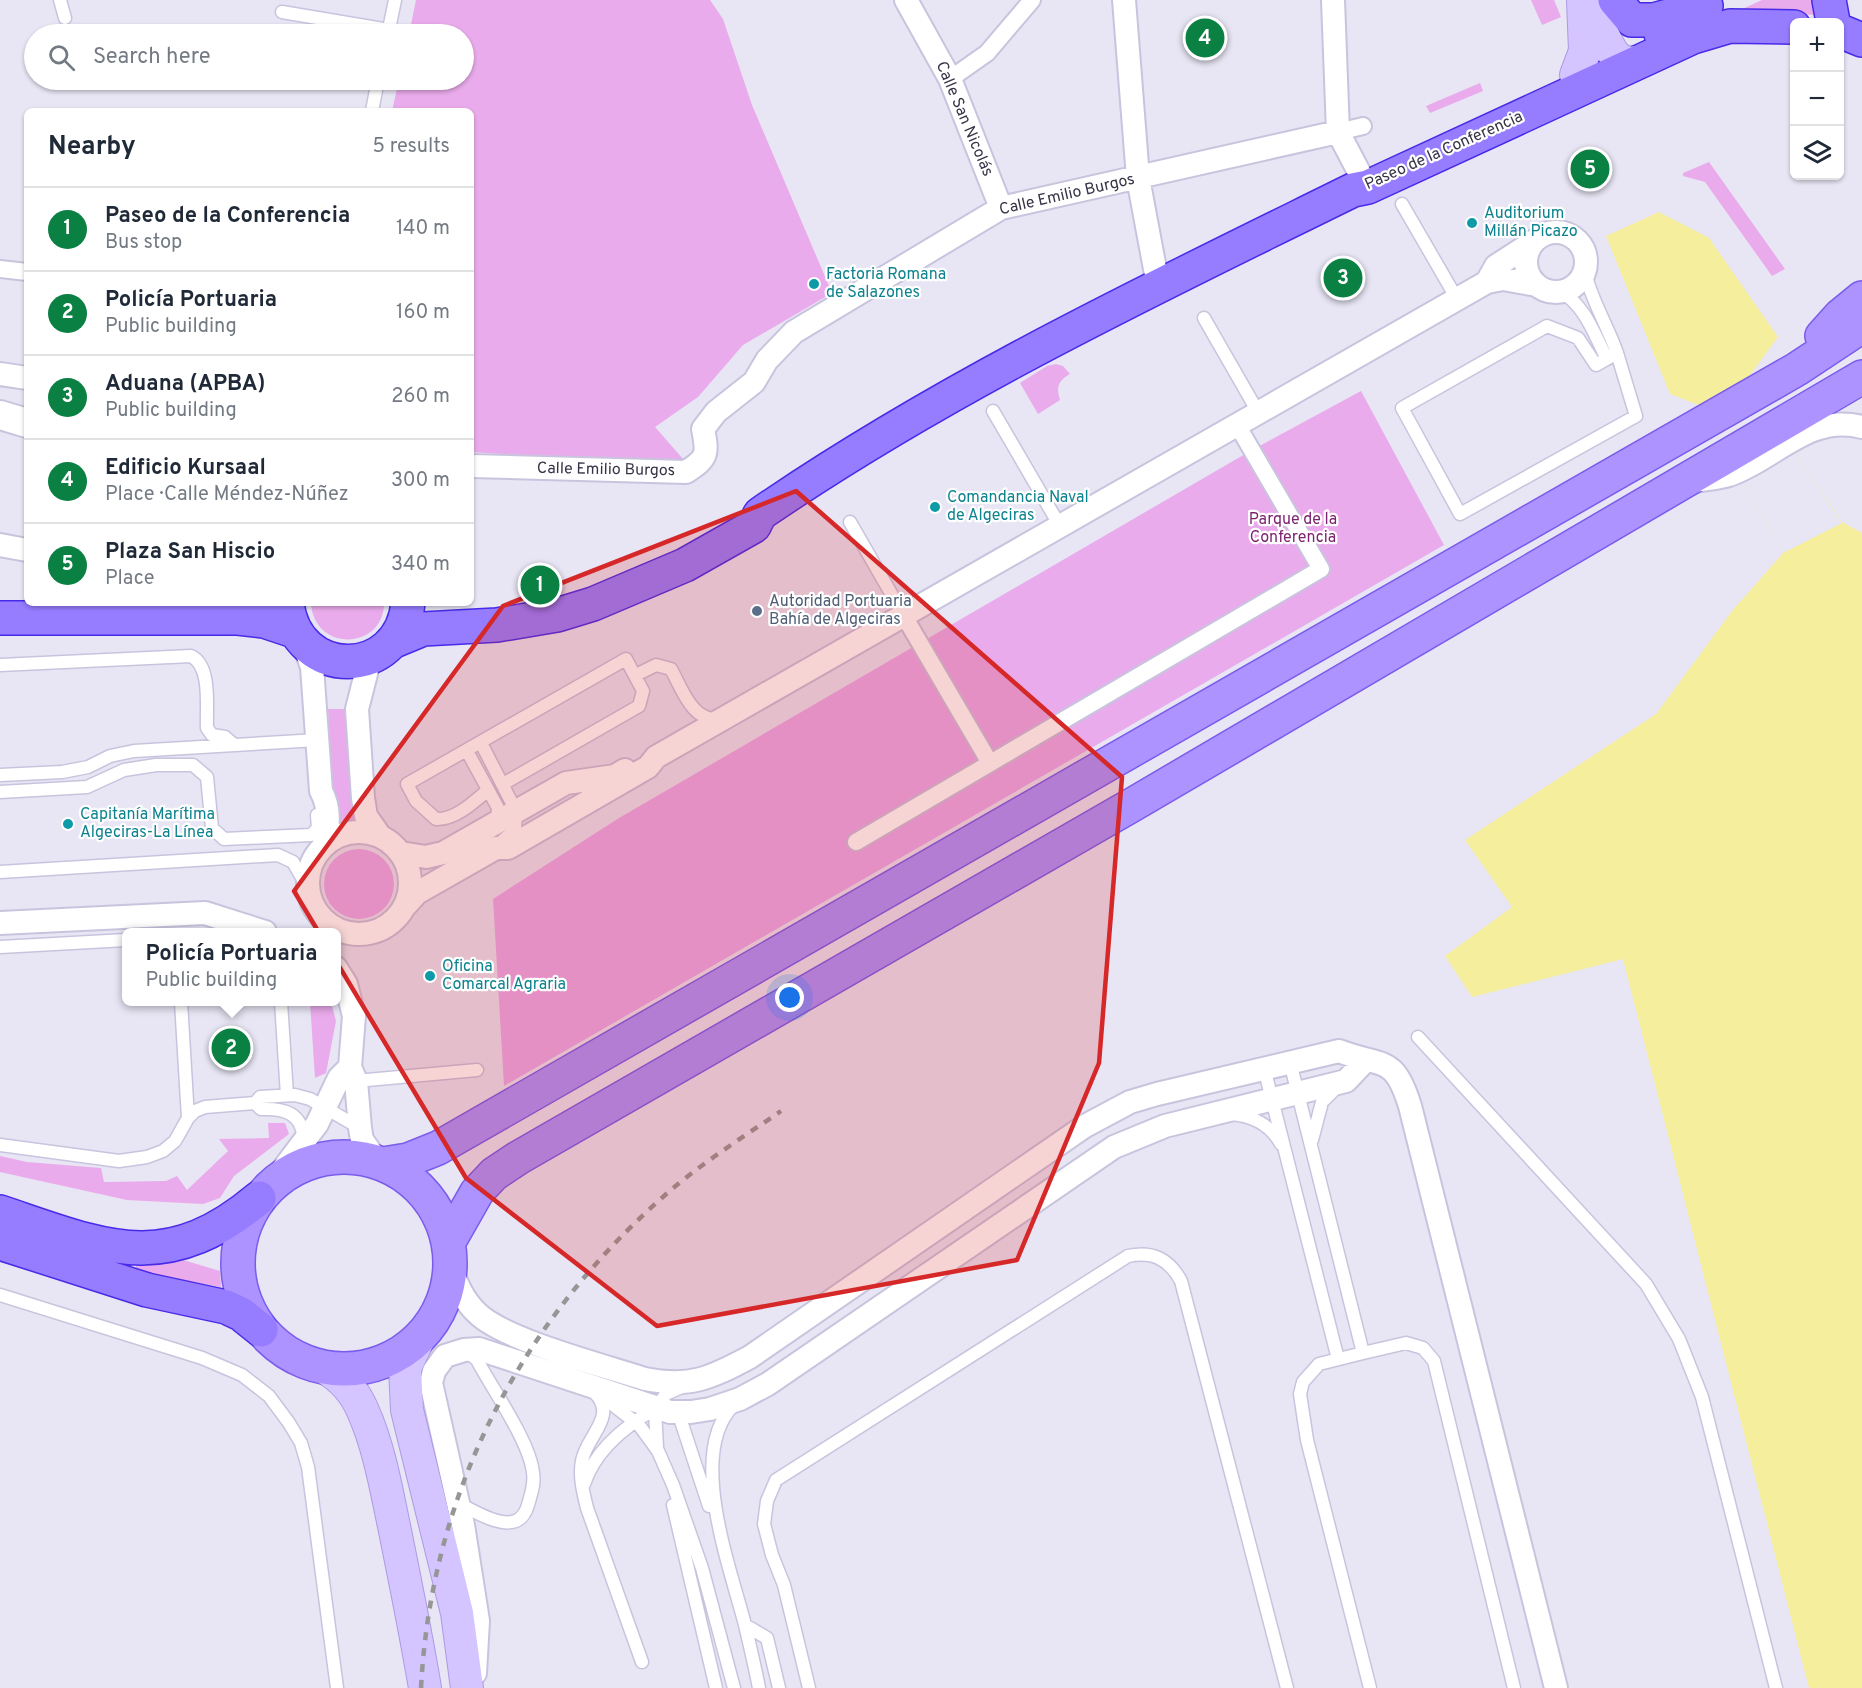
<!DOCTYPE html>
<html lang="en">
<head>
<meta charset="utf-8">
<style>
	:root { --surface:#fff; --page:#f6f6f7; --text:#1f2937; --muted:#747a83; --line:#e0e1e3; --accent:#0b8043 }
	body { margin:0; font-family:Overpass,sans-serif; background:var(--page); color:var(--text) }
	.controls { position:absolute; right:18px; top:18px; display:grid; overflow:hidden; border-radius:9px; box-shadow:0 2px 4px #0004 }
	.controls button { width:54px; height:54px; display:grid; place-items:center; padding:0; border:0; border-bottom:2px solid var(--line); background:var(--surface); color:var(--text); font:30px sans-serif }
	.you { position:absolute; left:790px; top:998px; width:21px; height:21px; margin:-15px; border:4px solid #fff; border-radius:50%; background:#1a73e8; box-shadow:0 0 0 9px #1a73e833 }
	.badge { display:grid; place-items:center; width:39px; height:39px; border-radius:50%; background:var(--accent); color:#fff; font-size:20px; font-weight:700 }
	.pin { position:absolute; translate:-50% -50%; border:3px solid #fff; box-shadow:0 2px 6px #0006 }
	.popup { position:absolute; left:122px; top:928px; width:219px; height:78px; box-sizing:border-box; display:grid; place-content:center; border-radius:9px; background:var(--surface); filter:drop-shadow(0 2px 4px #0005); font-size:20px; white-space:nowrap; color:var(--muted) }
	.popup b { font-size:22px; color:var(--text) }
	.popup::after { content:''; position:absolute; left:50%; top:100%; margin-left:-12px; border:12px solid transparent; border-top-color:var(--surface) }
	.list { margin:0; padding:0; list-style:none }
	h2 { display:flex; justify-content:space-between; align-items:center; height:78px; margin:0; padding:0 24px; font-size:26px }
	h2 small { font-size:20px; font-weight:400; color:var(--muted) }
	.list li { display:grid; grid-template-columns:39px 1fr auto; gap:18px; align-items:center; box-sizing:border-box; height:84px; padding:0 24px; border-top:2px solid var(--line) }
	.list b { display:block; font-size:22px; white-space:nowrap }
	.list p { margin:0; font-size:20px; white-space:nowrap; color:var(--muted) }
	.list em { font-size:20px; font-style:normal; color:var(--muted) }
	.icon { flex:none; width:33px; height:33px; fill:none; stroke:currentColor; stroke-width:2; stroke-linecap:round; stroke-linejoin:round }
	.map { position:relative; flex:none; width:1862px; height:1688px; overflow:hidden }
	.search { position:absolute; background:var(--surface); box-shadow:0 2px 4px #0004; left:24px; top:24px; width:450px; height:66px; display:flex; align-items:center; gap:15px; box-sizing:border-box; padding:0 21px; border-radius:33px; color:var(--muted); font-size:22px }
	.panel { position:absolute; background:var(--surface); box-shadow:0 2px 4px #0004; left:24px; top:108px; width:450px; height:498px; border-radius:9px }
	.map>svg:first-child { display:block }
</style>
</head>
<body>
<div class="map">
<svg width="1862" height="1688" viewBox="0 0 1862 1688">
	<rect width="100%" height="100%" fill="#e8e5f4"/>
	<!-- green -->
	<path fill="#e9abeb" d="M416,0H710L723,19L752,105L832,293L743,345L698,397L655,427L683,459L617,461L471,452V111H392L399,80H464V34H409Z
		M1531,0H1554L1561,17L1542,25Z
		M1762,0H1818L1815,15L1738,11Z
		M1480,83L1483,91L1430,113L1426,106Z
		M1709,162L1785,269L1772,276L1705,182L1683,176V173Z
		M1056,364L1063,366L1070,374C1058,381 1056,387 1060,400L1038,414L1020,383L1047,366Z
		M1361,391L1444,545L504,1086L493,899L619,818L1252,450Z
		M311,603H384C384,650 314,653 311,603Z
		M328,709H345L352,811L356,822L335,827Z
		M324 884a35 35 0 1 1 70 0a35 35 0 1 1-70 0Z
		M310,1002H331L336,1021L326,1073L315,1078Z
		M268,1123H285L289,1134L234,1176L220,1198L203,1204L127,1200L0,1172V1156L27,1162L101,1168L104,1182L166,1181L177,1176L187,1190L228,1151L219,1139L269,1138Z
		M180,1259L220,1271L221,1287L136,1272V1264Z"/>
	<!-- water -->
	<path fill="#f5ee9d" d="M1659,212L1709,238L1778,337L1747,379L1842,522L1862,533V1688H1809L1623,959L1472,997L1445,956L1512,907L1465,840L1656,714L1732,611L1783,553L1701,406L1670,394L1606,236Z"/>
	<!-- pier -->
	<path fill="#e8e5f4" d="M1747,378L1842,523L1783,553L1701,406Z"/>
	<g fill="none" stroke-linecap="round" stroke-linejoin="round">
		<!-- service casing -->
		<g stroke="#c9c4de" stroke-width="15">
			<path id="service" d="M60,0L65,18
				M282,12L389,30
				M388,34L395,0
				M372,111L378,80
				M1402,204L1457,299
				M1585,272C1591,300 1608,326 1617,353
				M1561,292C1585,305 1595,336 1607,359
				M1204,318L1258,412
				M1547,326L1578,338L1596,365L1617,353L1636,416L1460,514L1402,408Z
				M993,411L1060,526
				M850,522L904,616
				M0,665L191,656C212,666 206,708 207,728L212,735L225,737L233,744
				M636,675L656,665L671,669C682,689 692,722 720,719
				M481,743L516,811L515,830L503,840
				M467,751L498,808L497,822
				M0,775L62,772L88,767L110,756L134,751L318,740
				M488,790C474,802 455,820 436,819L416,801L407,784L626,659L643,691L639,706L503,784
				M0,792L87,787L124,770L156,765H193L207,777L212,828L224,839L311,835L318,828L317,815
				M0,872L278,855L293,862L308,888
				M0,947L126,940
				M181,1002L188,1118
				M281,1002L287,1095
				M1418,1037L1646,1284L1679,1339L1702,1397L1776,1688
				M1290,1062L1363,1353
				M1264,1068L1338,1359
				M356,1081L477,1070
				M1232,1114C1252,1116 1271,1125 1281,1144
				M304,1140C302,1113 285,1108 261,1109L255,1103L260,1097L295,1095L310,1099L360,1128
				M1312,1140L1322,1102L1337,1087
				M0,1145L119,1161L147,1157L163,1151L175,1141L188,1118L195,1111L205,1107L255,1103
				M0,1295L202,1358L242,1375L269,1396L289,1423L301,1443L308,1467L337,1688
				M595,1393C618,1417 586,1436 582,1461C579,1476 583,1492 587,1508L642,1662
				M604,1398L639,1425L658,1451L673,1485L702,1568L734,1688
				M735,1404C685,1450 731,1569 745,1625C750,1646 755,1667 759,1688
				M677,1409L709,1506
				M657,1448L655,1409L666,1394L682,1387
				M584,1484C595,1451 625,1426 655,1409
				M458,1503C478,1513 518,1540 528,1505C531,1494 535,1484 533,1473C530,1442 493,1390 477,1360L467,1351
				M673,1505L716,1688
				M745,1625L767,1638L779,1688
				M809,1688L784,1585L772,1555L764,1524L767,1501L776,1480L1128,1256C1153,1251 1169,1259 1181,1281L1287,1688
				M1370,1688L1307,1440L1300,1394L1303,1382L1319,1364L1363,1353L1406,1343L1423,1348L1434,1361L1514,1688"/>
		</g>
		<!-- pedestrian casing -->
		<g stroke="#c9c4de" stroke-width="20">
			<path id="pedestrian" d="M950,79L987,53L1032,0
				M1338,132L1363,126
				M0,269L27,272
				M904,616L990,763
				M856,842L1321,569L1236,423"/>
		</g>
		<!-- minor casing -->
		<g stroke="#c9c4de" stroke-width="26">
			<path id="minor" d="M906,0L950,79L1001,208
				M1124,0L1138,178L1158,285
				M1333,0L1338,132L1360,174
				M1526 262a30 30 0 1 1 60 0a30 30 0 1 1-60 0Z
				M1487,282L1496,266L1533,242
				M0,374L27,378
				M471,466L686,472C708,458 708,454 703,429L716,412L754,382L767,360L794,332L1001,208L1338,132
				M1696,481C1707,479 1719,478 1729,475C1775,459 1809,413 1862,427
				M0,545L27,550
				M303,642L312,667L321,791C331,809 329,828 323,847
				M370,658L357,709L363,798L366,816L380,836
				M308 883a51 51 0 1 1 102 0a51 51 0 1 1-102 0Z
				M401,853L426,857L443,853L566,783L615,776L625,770
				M406,905L417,893L496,848H508L648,767L656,757L1487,282L1503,279L1537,285
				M0,923L205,913L265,932
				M336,968L346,984L354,1016L350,1067L356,1081L360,1128L362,1140L377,1161
				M271,1185L317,1124L339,1078L350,1067
				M450,1265C456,1283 463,1300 477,1313C504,1340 605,1366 645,1379C690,1388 711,1378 750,1357L1085,1126L1130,1102L1157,1094L1339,1051C1383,1068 1394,1054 1410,1106L1556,1688
				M475,1673L478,1621L463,1525L431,1383L434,1371L445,1356L464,1350L479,1349L670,1412H691L710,1409L740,1399L768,1384L1114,1147L1165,1126L1346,1081L1365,1061"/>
		</g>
		<!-- tertiary casing -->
		<g stroke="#c9c4de" stroke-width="32">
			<path id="tertiary" d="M0,415L27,423"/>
		</g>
		<!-- secondary casing -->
		<g stroke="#ad9ae3" stroke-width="34">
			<path id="secondary" d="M1585,0C1594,13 1609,52 1618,58C1623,62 1630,63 1636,62
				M1576,75L1585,51L1583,1
				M418,1340L405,1368L407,1410L457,1613L467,1688
				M325,1368C343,1378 355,1392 363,1411C379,1447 386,1488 394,1526C405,1580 416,1634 425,1688"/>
		</g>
		<!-- primary casing -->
		<g stroke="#7a5cec" stroke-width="36">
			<path id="primary" d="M1822,336L1840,316L1862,298
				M238 1263a106 106 0 1 1 212 0a106 106 0 1 1-212 0Z
				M383,1164L408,1160L438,1148L1797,369L1862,326
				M448,1243L477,1192L494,1174L518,1158L1132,805L1862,377"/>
		</g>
		<!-- trunk casing -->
		<g stroke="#472be8" stroke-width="36">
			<path id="trunk" d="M1615,0L1632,20H1654L1686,11
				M1829,0L1833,22
				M1840,31L1862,40
				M1661,34L1682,23L1706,6
				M287,603C296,681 400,681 408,603
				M0,618H238L264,621L294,631
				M394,641L423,629L497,625L557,615L593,604L685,565L754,526L760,514C947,386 1150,290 1353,190L1368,187L1693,37L1730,26L1794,27
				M0,1212C104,1247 165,1277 259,1198
				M0,1243L147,1290L226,1307L241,1314L261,1330"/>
		</g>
		<!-- service -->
		<use href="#service" stroke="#fff" stroke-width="12"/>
		<!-- pedestrian -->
		<use href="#pedestrian" stroke="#fff" stroke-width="16"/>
		<!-- minor -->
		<use href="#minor" stroke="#fff" stroke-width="22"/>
		<!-- tertiary -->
		<use href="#tertiary" stroke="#fff" stroke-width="28"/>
		<!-- secondary -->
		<use href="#secondary" stroke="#d4c4ff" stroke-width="32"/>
		<!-- primary -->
		<use href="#primary" stroke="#ac93ff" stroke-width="33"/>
		<!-- trunk -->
		<use href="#trunk" stroke="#967cff" stroke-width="33"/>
		<!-- rail -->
		<path stroke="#969696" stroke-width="4.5" stroke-dasharray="8 8" stroke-linecap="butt" d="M421,1688C431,1494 519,1324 664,1196C700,1164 742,1138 781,1111"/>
	</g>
	<!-- marked area -->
	<path fill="#d62828" fill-opacity="0.2" stroke="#d62828" stroke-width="4.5" stroke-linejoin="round" d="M796,491L1122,777L1099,1063L1017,1260L657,1326L466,1178L294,891L503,606Z"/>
	<!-- markers -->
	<g fill="#0f9aa8" stroke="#fff" stroke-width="2">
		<circle cx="1472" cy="223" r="6"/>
		<circle cx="814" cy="284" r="6"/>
		<circle cx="935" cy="507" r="6"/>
		<circle cx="68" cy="824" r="6"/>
		<circle cx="430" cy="976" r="6"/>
	</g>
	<circle fill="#5c6f8a" stroke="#fff" stroke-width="2" cx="757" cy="611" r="6"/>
	<g text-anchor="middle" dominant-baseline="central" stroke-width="4.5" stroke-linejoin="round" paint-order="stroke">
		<!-- street labels -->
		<g font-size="16" fill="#373447" stroke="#fff">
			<text transform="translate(964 119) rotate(67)">Calle San Nicolás</text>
			<text transform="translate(1444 151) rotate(-24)">Paseo de la Conferencia</text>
			<text transform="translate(1067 195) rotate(-13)">Calle Emilio Burgos</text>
			<text transform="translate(606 470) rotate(1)">Calle Emilio Burgos</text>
		</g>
		<!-- culture labels -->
		<g font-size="16" fill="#0d838f" stroke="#fff" text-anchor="start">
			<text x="1484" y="214">Auditorium<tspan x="1484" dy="18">Millán Picazo</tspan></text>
			<text x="826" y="275">Factoria Romana<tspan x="826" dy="18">de Salazones</tspan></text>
			<text x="947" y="498">Comandancia Naval<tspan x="947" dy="18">de Algeciras</tspan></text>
			<text x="80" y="815">Capitanía Marítima<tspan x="80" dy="18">Algeciras-La Línea</tspan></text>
			<text x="442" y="967">Oficina<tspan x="442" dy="18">Comarcal Agraria</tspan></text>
		</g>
		<!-- park labels -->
		<g font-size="16" fill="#7d2470" stroke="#fff">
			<text x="1293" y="520">Parque de la<tspan x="1293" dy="18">Conferencia</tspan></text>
		</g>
		<!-- service labels -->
		<g font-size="16" fill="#4e5e75" stroke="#fff" text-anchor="start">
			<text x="769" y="602">Autoridad Portuaria<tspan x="769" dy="18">Bahía de Algeciras</tspan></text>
		</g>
	</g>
</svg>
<div class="controls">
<button>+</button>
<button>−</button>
<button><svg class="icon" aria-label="layers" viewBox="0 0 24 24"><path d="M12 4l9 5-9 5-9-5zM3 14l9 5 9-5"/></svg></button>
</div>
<div class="you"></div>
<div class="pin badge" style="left:540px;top:585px">1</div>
<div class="pin badge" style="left:231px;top:1048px">2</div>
<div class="popup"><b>Policía Portuaria</b>Public building</div>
<div class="pin badge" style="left:1343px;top:278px">3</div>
<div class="pin badge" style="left:1205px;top:38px">4</div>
<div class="pin badge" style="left:1590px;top:169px">5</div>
<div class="search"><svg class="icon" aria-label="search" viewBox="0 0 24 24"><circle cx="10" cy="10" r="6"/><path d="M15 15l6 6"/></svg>Search here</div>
<section class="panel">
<h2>Nearby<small>5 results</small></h2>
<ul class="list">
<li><span class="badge">1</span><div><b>Paseo de la Conferencia</b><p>Bus stop</p></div><em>140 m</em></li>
<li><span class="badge">2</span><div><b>Policía Portuaria</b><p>Public building</p></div><em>160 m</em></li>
<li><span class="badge">3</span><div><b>Aduana (APBA)</b><p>Public building</p></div><em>260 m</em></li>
<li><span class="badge">4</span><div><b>Edificio Kursaal</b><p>Place · Calle Méndez-Núñez</p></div><em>300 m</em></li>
<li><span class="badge">5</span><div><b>Plaza San Hiscio</b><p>Place</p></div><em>340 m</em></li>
</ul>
</section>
</div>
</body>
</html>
